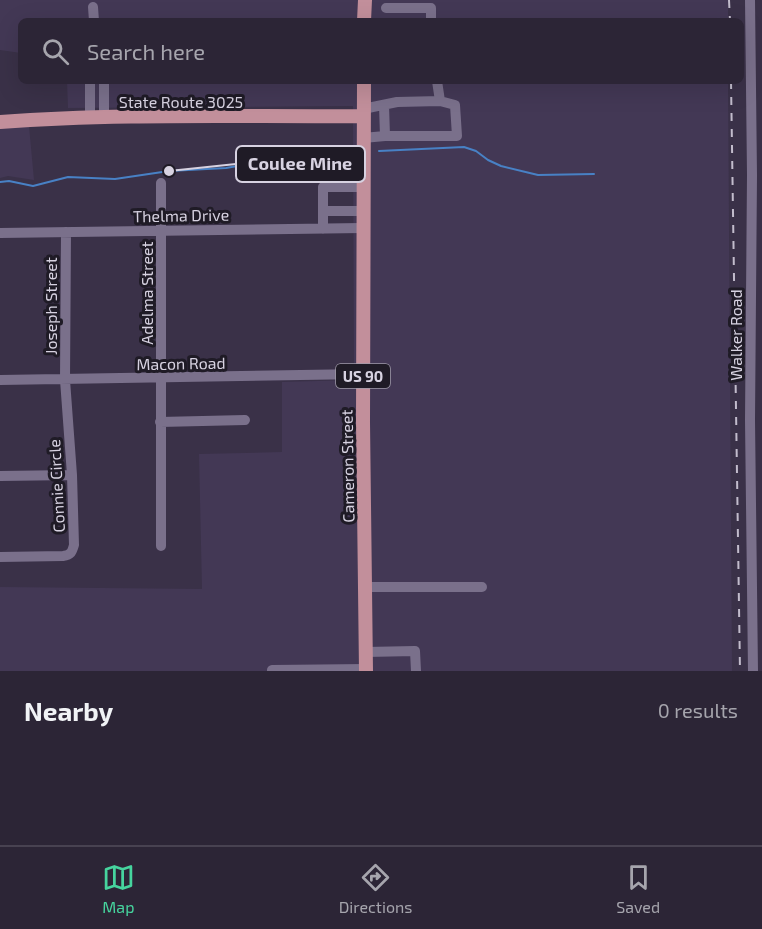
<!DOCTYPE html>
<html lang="en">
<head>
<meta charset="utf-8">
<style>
	:root { --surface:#2c2536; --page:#383142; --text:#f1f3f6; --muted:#a6a5ad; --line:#484251; --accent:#46d49e }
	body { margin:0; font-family:"Exo 2",sans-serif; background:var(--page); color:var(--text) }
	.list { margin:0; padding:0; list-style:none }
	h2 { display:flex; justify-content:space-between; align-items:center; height:78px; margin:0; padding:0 24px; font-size:26px }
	h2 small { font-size:20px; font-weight:400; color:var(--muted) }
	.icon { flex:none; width:33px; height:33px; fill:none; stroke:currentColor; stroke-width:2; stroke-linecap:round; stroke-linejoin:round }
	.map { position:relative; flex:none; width:762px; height:671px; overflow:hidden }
	.search { position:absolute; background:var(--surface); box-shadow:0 6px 24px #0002; left:18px; right:18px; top:18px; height:66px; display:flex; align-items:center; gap:15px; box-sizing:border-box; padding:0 21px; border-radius:9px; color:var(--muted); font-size:22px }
	.sheet { height:174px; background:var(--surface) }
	nav { display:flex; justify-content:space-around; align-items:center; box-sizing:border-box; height:84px; border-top:2px solid var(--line); background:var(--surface); font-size:16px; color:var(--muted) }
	nav a { display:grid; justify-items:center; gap:3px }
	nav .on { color:var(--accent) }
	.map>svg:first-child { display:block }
</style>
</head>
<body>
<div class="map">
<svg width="762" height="671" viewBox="0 0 762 671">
	<rect width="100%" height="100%" fill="#3a3148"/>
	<!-- built -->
	<path fill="#433855" d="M0,0H728V21H21V53L0,50Z
		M67,81H728L732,671H0V587L202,589L199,454L282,452V382L354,380L353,106L68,108Z
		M0,126H29L34,180L8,176L0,178Z"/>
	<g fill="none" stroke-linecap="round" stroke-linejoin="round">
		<!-- stream -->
		<path stroke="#4881c5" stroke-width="2" d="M379,151L464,147L476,151L488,160L501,166L538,175L594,174
			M0,182L9,181L33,186L68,177L115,179L169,171L226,168L289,157L348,153"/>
		<!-- minor -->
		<path stroke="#7a708b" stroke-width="10" d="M750,0L752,175L750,420L753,671
			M93,7L94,21
			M386,8H431V21
			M90,81V118
			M104,81V117
			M363,109L397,102L440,101L437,81
			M385,136H457L455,105L440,101
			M363,138L385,136L384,105
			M323,211H363
			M323,229V187H363
			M0,233L362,228
			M0,380L363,374
			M160,422L245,420
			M0,476L72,475
			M161,546V183
			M0,557L63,556C71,555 72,552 74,545L72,475L65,380L66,232
			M365,587H482
			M366,652L415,651L416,671
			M272,670L366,669"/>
		<!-- major -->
		<path stroke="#c28f9b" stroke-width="14" d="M364,21L365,0
			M364,81L363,422L366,671
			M0,122C121,113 242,117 363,116"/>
		<!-- rail -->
		<path stroke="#c2bccc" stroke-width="2" stroke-dasharray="8 8" stroke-linecap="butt" d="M729,0L730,21
			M731,81L740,671"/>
	</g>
	<g text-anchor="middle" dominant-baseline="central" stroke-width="6" stroke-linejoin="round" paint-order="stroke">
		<!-- shield labels -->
		<rect fill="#1f1b26" stroke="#a09ba9" stroke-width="1.5" x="336" y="364" width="54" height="24" rx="4.5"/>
		<g font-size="15" font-weight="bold" fill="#d7d2e1">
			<text x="363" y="376">US 90</text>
		</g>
		<!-- street labels -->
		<g font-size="16" fill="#d7d2e1" stroke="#1f1b26">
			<text x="181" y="101">State Route 3025</text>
			<text transform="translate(181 215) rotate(-1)">Thelma Drive</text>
			<text transform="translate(146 293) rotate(-90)">Adelma Street</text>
			<text transform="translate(50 306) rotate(-90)">Joseph Street</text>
			<text transform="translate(735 335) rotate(-90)">Walker Road</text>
			<text transform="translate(181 363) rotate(-1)">Macon Road</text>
			<text transform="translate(347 466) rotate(-91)">Cameron Street</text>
			<text transform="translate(56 486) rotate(-93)">Connie Circle</text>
		</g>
	</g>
	<!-- callouts -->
	<path fill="none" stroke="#d7d2e1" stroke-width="2" d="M169 171L236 164"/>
	<circle fill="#d7d2e1" stroke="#1f1b26" stroke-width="2" cx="169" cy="171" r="6"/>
	<rect fill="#1f1b26" stroke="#d7d2e1" stroke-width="2" x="236" y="146" width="129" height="36" rx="6"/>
	<g font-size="18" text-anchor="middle" font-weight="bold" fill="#d7d2e1">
		<text x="300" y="170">Coulee Mine</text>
	</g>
</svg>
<div class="search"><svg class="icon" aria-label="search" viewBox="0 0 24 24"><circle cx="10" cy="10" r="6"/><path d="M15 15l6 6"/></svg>Search here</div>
</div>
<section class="sheet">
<h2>Nearby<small>0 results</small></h2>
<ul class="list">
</ul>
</section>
<nav>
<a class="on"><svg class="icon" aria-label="map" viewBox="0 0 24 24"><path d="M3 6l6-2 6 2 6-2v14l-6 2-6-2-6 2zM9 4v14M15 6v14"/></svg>Map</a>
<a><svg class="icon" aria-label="directions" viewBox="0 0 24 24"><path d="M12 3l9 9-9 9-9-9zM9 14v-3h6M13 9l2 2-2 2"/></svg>Directions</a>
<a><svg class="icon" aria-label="saved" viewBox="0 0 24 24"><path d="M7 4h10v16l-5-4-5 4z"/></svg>Saved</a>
</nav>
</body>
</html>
